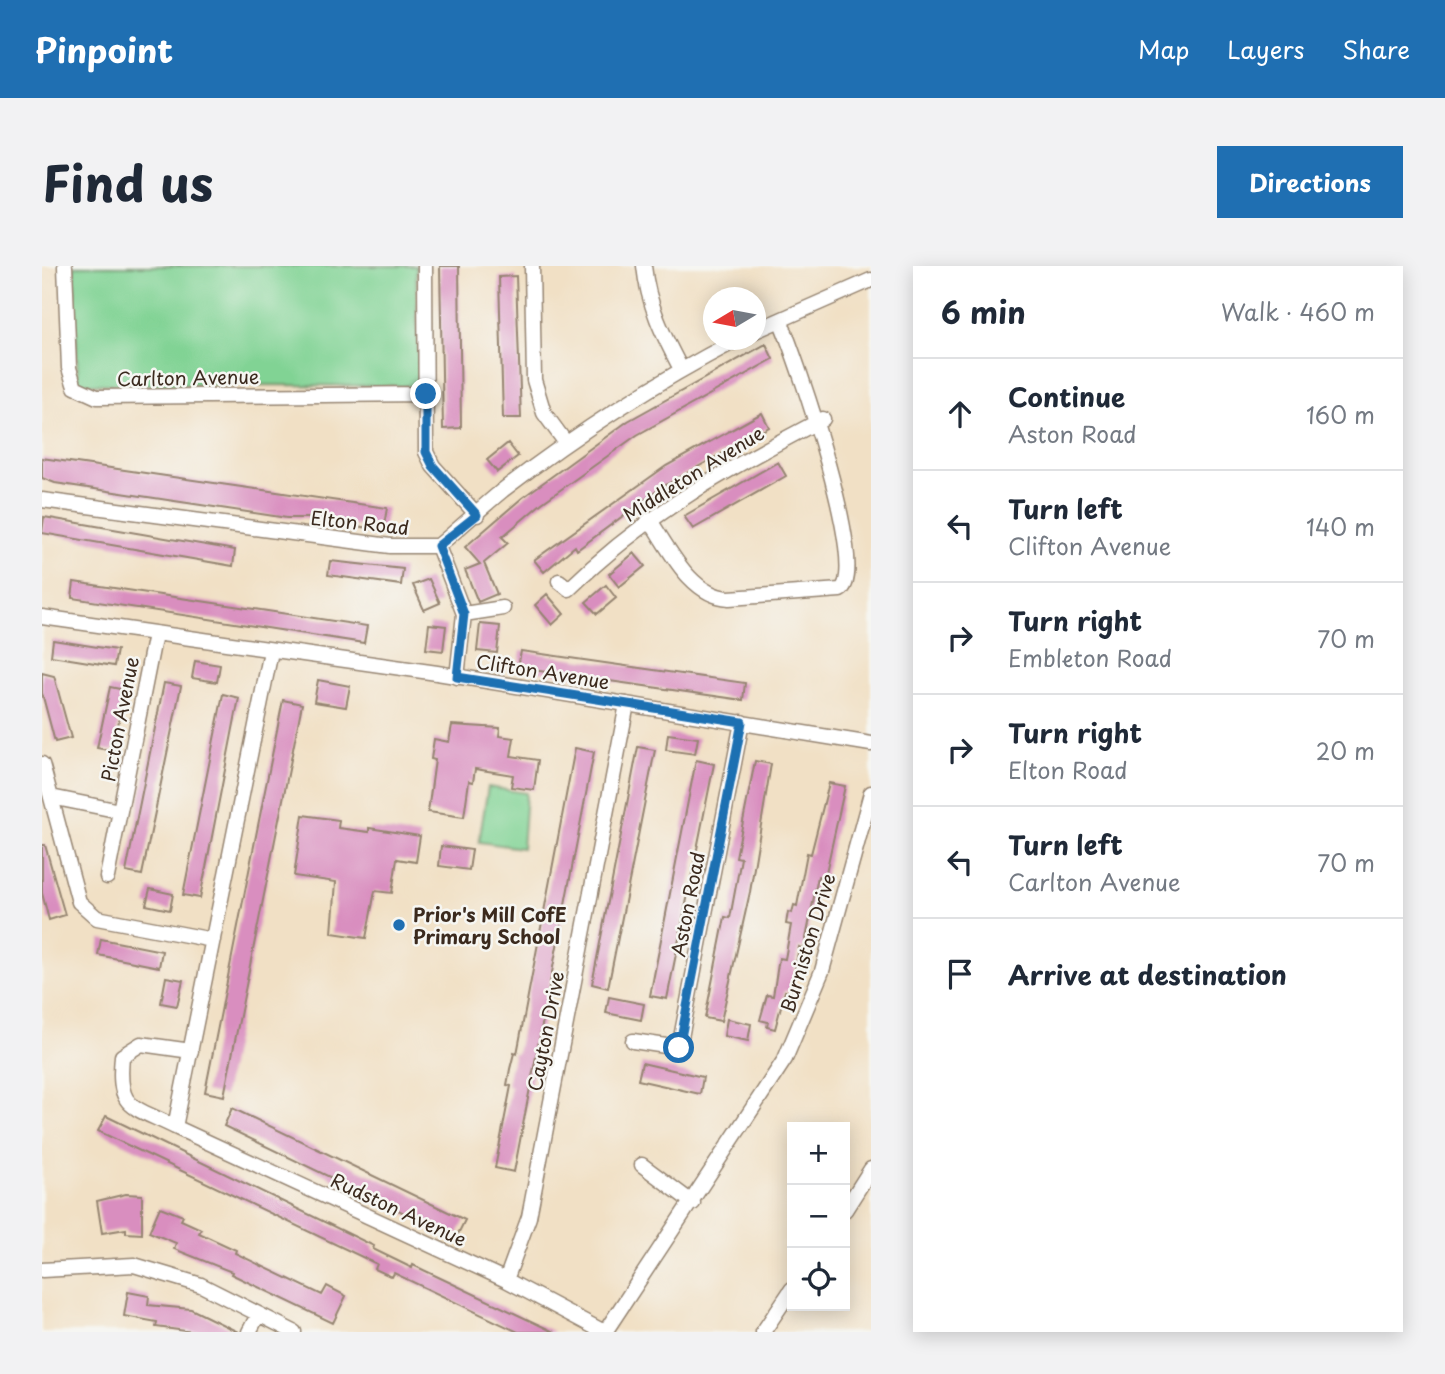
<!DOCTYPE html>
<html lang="en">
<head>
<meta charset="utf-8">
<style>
	:root { --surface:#fff; --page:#f2f2f3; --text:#1f2937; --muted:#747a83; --line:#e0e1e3; --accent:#1f6fb2 }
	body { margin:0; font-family:"Playpen Sans",sans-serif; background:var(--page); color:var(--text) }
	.controls { position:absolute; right:21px; bottom:21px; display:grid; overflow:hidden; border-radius:0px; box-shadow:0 4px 18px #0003 }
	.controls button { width:63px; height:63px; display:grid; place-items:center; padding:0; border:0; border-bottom:2px solid var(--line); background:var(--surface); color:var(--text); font:35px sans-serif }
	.compass { position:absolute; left:661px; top:21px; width:63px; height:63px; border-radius:50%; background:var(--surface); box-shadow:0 4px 18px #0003; rotate:260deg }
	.stop { position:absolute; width:21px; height:21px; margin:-16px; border:5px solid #1f6fb2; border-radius:50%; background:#fff }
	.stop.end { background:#1f6fb2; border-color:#fff; box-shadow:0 2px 7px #0008 }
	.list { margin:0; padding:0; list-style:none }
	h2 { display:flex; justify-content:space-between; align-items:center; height:91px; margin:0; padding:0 28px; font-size:30px }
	h2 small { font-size:23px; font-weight:400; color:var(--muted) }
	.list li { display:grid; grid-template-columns:46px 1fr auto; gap:21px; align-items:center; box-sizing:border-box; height:112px; padding:0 28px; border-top:2px solid var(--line) }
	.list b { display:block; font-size:26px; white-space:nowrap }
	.list p { margin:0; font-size:23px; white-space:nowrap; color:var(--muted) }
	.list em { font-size:23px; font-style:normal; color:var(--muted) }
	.icon { flex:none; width:38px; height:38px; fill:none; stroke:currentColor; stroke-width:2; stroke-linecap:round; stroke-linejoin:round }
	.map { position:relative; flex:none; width:829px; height:1066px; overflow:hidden; border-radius:0px }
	header { display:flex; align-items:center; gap:42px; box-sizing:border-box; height:98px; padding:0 35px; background:var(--accent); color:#fff }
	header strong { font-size:33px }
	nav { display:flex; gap:38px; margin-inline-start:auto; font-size:24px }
	.intro { display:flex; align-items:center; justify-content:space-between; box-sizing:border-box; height:168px; padding:0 42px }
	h1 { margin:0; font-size:49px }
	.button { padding:18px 32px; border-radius:0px; background:var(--accent); color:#fff; font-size:24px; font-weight:700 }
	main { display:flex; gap:42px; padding:0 42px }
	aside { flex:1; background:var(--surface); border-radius:0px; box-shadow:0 4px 18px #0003 }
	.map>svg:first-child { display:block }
</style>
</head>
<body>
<header>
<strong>Pinpoint</strong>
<nav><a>Map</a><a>Layers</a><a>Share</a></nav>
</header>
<div class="intro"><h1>Find us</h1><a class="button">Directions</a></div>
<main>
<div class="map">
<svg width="829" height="1066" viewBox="0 0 829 1066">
	<rect width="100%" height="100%" fill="#f6f6f2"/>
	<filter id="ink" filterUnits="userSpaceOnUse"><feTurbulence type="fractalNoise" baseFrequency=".0143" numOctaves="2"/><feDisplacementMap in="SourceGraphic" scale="14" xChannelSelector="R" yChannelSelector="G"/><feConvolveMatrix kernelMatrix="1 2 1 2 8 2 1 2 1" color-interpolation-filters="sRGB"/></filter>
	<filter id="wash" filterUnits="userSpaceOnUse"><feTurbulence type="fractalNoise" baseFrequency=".00686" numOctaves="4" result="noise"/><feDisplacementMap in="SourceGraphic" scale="28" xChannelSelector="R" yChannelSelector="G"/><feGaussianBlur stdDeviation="1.57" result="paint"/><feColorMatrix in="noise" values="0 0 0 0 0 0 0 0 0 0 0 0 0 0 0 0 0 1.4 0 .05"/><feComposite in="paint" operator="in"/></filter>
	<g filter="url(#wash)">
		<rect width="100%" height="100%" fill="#f1e0c5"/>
		<!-- green -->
		<path fill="#81d394" stroke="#5e7e59" stroke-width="2" d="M32,0H374L377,120L36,118Z
			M446,521L484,527L480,582L437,576Z"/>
		<g id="blocks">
			<!-- building -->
			<path fill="#d98ebf" d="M398,0H417L419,162L401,163Z
				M474,10L479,152H461L457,11Z
				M724,78L731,93L595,169L500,237L460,271L466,277L442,297L455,328L436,336L423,304L438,298L423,281L480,232L586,155Z
				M720,147L727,161L620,221L535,284L533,280L502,306L492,294L624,200Z
				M466,177L476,190L455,206L445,194Z
				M0,192L345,242L341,265L275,252H245L13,217L0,212Z
				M736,196L744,210L651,263L642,250Z
				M2,251L193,284L191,300L0,267Z
				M592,287L603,300L577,321L567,308Z
				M288,295L361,303L359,319L286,309Z
				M387,313L398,337L382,344L371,319Z
				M32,316L325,360L322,377L30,332Z
				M564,319L574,332L555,348L544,336Z
				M505,328L522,348L510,359L493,339Z
				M387,358L404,360L401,385L384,383Z
				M438,358L458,360L455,387L435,385Z
				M11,374L75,384L72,400L9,390Z
				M479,385L703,417L701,434L476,402Z
				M153,395L178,399L175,416L150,412Z
				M0,407L12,410L29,472L13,476L0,427Z
				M276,414L308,420L304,441L272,436Z
				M122,417L139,420L100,609L84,606Z
				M68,421L83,424L71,485L55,482Z
				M181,428L197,432L158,632L141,629Z
				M241,434L260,438L182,830L163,826Z
				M410,459L458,462L457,470L472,472L469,490L496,494L492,524L469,521L471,509L433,503L431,516L427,515L422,551L386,546L393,494L389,493L392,473L407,476Z
				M626,468L656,472L653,488L624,484Z
				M596,481L613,484L566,722L550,718Z
				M533,482L552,486L472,906L453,902L469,820L465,819L468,803L472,787L475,788Z
				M654,494L672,498L625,733L608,730Z
				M713,495L729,498L708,626L679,755L663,752L683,651L688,652L693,625L699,592L694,591Z
				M787,517L803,520L783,611L776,610L762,683L757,681L749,726L743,725L733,763L725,761L726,756L718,754L725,729L731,730L737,692L743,693L749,659L744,658L746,646L750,647L752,639L755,640L765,587L769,588Z
				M261,549L297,554L296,562L327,566V562L378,570L374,596L355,593L350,627L333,625L324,672L290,667L294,616L252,610Z
				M0,579H3L23,649L7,654L0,627Z
				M399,580L430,584L427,604L397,600Z
				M108,623L131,628L128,644L104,639Z
				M59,673L120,685L117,701L56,689Z
				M124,711L141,714L135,740L119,737Z
				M567,731L602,738L599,754L564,747Z
				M685,753L709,758L706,775L682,770Z
				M600,797L661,811L658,828L596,814Z
				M190,842L423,954L414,972L182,860Z
				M64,850L332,980L331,983L370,1002L371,999L512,1066H476L352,1007L350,1011L333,1003L335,998L56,865Z
				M84,928L100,929V968L84,967V963L60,967L55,935Z
				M118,941L141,950L139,954L159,963L157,967L194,984L193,987L280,1029L285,1020L304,1030L291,1057L189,1008L190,1006L132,983L134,977L107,966Z
				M86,1026L107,1030L106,1039L149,1043L196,1066H151L114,1061L115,1056L82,1050Z"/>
		</g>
	</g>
	<g filter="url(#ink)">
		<use href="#blocks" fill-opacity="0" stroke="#968572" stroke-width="2"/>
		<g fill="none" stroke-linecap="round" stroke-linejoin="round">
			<!-- street casing -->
			<g stroke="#968572" stroke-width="17">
				<path id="street" d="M23,0L27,102L33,121L55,131L384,128
					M383,0L384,186L391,200L435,249
					M490,0L492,114L502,147L524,177
					M602,0C606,39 621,69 639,103
					M713,65L829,14
					M0,234L348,280H396C418,262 439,242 461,224C535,167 612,117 695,74
					M607,253C627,282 648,330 687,332L798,324C829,309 755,93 738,54
					M396,280L422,348L415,411
					M517,315L527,323C605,247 685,203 781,153
					M422,348L461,342
					M0,351L395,407L829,478
					M229,385L133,861L464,1014L562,1066
					M0,498L37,636L55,652L171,674
					M9,531L78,545L113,368
					M65,611L78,545
					M591,775L637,782L700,456
					M133,861C89,839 75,844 80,790L99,778L149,785
					M600,899L651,937
					M803,944L829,903
					M0,1004L92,999L159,1019L252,1066
					M464,1014L487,951L585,438
					M207,1066L216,1049
					M563,1066L743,793L780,705L829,527
					M721,1066L750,1023"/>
			</g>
			<!-- street -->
			<use href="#street" stroke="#fff" stroke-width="14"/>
		</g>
	</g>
	<g fill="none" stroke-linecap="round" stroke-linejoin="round" filter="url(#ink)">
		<!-- route -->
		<path stroke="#1f6fb2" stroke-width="9" d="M384,128V186L391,200L435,249L396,280L422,348L415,411L700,456L637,782"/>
	</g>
	<!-- markers -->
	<circle fill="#1f6fb2" stroke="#f6f6f2" stroke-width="2.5" cx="357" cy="659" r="7"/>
	<g text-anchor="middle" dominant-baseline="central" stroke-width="5" stroke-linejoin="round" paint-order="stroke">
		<!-- street labels -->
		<g font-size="19" fill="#3b2a1e" stroke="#f6f6f2">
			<text transform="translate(146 111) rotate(-1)">Carlton Avenue</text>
			<text transform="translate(651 207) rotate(-32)">Middleton Avenue</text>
			<text transform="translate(318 256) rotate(6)">Elton Road</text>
			<text transform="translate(501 405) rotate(9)">Clifton Avenue</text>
			<text transform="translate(77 453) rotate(-79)">Picton Avenue</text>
			<text transform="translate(645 638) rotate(-79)">Aston Road</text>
			<text transform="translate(765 677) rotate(-73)">Burniston Drive</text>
			<text transform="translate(503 765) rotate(-79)">Cayton Drive</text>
			<text transform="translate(357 943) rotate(25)">Rudston Avenue</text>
		</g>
		<!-- poi labels -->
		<g font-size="19" font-weight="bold" fill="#3b2a1e" stroke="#f6f6f2" text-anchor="start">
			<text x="371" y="648">Prior's Mill CofE<tspan x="371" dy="22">Primary School</tspan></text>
		</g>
	</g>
</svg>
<div class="controls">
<button>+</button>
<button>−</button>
<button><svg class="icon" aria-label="locate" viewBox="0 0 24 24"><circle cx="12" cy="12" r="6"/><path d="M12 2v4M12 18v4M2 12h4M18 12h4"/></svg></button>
</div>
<svg class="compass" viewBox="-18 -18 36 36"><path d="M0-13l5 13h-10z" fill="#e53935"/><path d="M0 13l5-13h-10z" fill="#747a83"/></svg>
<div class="stop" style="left:637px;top:782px"></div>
<div class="stop end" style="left:384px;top:128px"></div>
</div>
<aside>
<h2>6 min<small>Walk · 460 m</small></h2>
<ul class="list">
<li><svg class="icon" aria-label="ahead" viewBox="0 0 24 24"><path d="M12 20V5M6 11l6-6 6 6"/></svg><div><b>Continue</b><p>Aston Road</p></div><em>160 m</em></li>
<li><svg class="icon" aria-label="left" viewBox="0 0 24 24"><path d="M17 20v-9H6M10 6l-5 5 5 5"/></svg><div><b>Turn left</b><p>Clifton Avenue</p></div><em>140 m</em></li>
<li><svg class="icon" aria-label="right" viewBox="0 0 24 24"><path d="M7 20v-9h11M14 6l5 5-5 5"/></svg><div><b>Turn right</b><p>Embleton Road</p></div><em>70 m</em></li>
<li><svg class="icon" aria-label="right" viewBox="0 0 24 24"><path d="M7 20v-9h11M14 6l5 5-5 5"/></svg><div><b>Turn right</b><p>Elton Road</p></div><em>20 m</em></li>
<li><svg class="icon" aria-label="left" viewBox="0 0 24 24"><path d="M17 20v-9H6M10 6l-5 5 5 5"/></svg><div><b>Turn left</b><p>Carlton Avenue</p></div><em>70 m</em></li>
<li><svg class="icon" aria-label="arrive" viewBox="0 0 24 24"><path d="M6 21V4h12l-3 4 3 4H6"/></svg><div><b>Arrive at destination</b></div></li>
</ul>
</aside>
</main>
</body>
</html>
